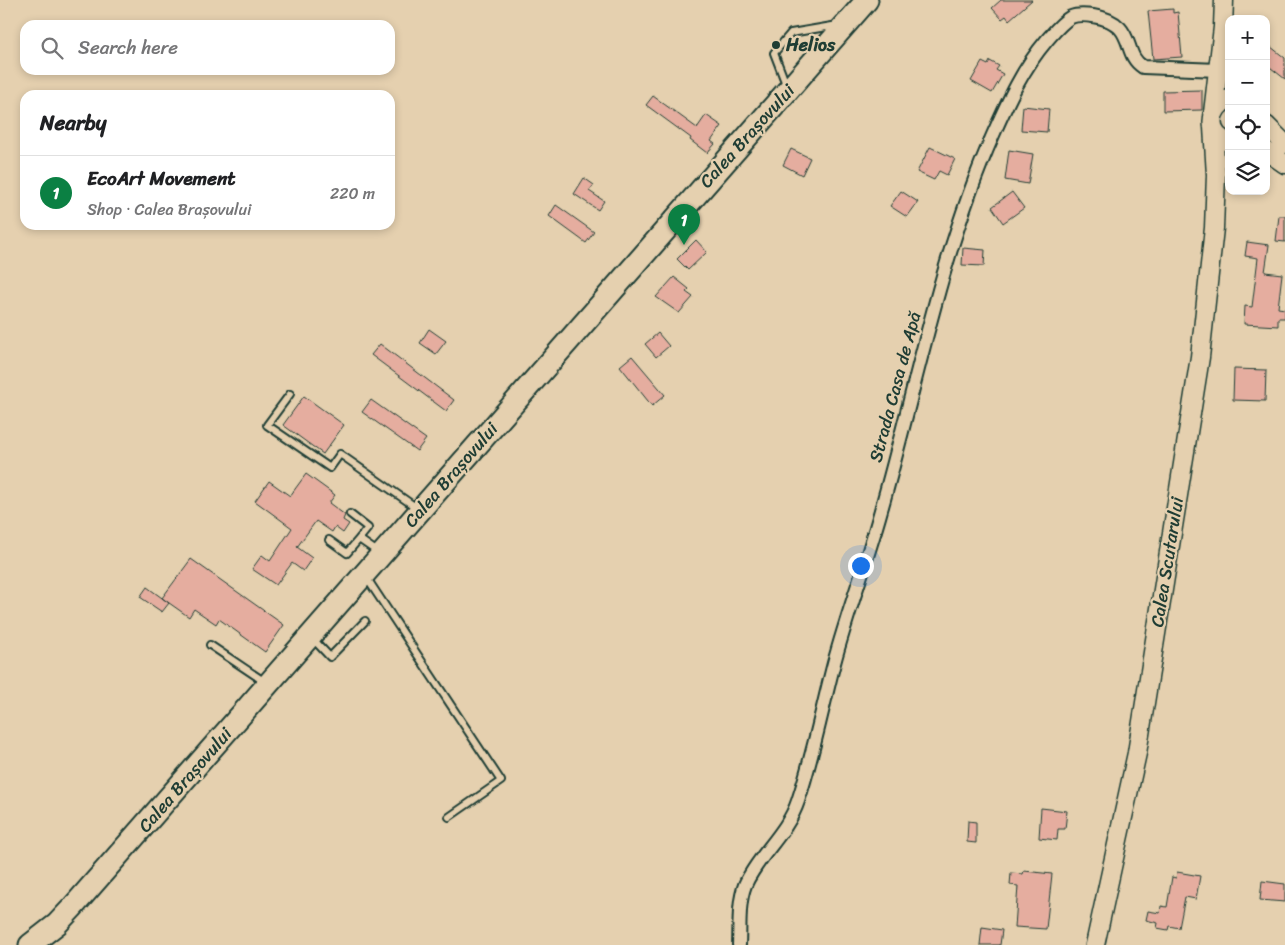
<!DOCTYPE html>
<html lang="en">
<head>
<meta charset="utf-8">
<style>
	:root { --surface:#fff; --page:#f2f2f2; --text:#202124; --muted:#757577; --line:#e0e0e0; --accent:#0b8043 }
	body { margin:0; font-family:Sriracha,sans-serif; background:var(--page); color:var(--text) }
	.controls { position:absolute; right:15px; top:15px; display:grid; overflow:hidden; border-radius:10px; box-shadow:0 2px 8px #0003 }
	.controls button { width:45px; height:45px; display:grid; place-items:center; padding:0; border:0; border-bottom:1px solid var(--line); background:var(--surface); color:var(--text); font:25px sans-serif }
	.you { position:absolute; left:860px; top:565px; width:18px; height:18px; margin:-12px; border:4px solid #fff; border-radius:50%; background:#1a73e8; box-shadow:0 0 0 8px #1a73e833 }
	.badge { display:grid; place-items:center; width:32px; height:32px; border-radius:50%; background:var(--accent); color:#fff; font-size:16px; font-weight:700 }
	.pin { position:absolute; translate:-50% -41px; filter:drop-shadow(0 1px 2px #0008) }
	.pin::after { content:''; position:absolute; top:26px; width:18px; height:15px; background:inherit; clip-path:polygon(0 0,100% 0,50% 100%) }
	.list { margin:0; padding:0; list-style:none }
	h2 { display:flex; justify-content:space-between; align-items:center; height:65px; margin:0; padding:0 20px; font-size:21px }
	h2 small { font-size:16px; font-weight:400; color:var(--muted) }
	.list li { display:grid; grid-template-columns:32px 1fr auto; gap:15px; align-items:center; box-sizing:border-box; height:75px; padding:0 20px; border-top:1px solid var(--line) }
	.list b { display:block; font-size:19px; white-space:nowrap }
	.list p { margin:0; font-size:16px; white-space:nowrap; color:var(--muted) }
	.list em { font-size:16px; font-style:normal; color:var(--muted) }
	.icon { flex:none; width:28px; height:28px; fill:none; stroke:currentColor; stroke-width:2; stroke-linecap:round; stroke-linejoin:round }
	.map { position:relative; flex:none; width:1285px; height:945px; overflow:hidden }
	.search { position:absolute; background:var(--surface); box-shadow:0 2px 8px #0003; left:20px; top:20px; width:375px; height:55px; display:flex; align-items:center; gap:12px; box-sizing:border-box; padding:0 18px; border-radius:15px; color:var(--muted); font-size:19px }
	.panel { position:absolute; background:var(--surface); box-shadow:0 2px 8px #0003; left:20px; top:90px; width:375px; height:140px; border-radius:15px }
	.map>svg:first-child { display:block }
</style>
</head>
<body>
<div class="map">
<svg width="1285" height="945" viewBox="0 0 1285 945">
	<rect width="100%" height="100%" fill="#e5d0af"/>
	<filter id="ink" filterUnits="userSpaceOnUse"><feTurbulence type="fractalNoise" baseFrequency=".02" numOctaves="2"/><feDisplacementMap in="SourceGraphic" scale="10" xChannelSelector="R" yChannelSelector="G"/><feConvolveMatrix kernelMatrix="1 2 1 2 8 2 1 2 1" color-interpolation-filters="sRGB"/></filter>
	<g filter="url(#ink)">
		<!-- building -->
		<path fill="#e5ad9f" stroke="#1f3d34" d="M1001,0H1032L1009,20L1006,16L1002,19L992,8Z
			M1173,9V13L1178,12L1182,57L1153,59L1148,11Z
			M1266,43L1285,58V79L1266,64Z
			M990,61L999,66L996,70L1003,74L992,93L971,81L982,62L988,65Z
			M1202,90V110L1163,111V91Z
			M653,96L697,128L706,115L722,126L711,141L715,144L707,153L690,140L691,138L646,105Z
			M1023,106L1049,109L1047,132L1021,130Z
			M930,147L955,159L947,175L939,171L934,180L917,172Z
			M791,149L810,158L802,175L783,165Z
			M1009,150L1033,154L1028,184L1005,180Z
			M584,178L594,185L589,191L604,201L598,210L574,194Z
			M901,191L918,202L907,217L890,206Z
			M1012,192L1024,208L1003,223L992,207Z
			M556,205L594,232L586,243L549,216Z
			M1279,216H1285V242L1276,241Z
			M696,240L707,252L688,270L677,259Z
			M1247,242L1269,245L1265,272L1282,274L1278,308L1285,309V318H1278V326L1244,324L1245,306L1252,307L1258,258L1245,256Z
			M963,248L985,250L984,266L962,265Z
			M674,277L689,289L686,292L693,297L679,313L656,297Z
			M429,329L446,341L436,354L420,343Z
			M658,333L669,346L656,357L645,344Z
			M380,344L454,400L446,411L371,355Z
			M632,356L665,395L652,406L620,366Z
			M1234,369L1266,370L1265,401L1233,400Z
			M304,396L344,425L323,454L283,425Z
			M371,400L426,439L417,451L362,412Z
			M306,474L335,495L329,503L345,515L343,520L349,524L343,533L335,527L332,532L316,521L297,547L312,558L303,571L292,563L276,585L252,569L262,555L270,561L292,528L255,501L269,481L290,496Z
			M191,559L284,625L265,652L219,619L216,624L194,609L189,617L162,598Z
			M147,587L169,603L162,612L140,597Z
			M1041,808L1067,811L1065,829H1058L1057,840L1039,838Z
			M968,821L976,822V843L967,842Z
			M1024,871L1052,874L1046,929L1015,927L1018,886L1010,885L1011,873L1023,874Z
			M1177,872L1200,876L1196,899L1185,897L1179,928L1169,926L1168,930L1157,928L1158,923L1146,920L1148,911L1160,913L1161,906L1167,907L1172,877L1176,878Z
			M1262,881L1285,884V902L1260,900Z
			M982,927L1002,930L1000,945H980Z"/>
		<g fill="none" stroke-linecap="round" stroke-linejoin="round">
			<!-- service casing -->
			<g stroke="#1f3d34" stroke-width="10">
				<path id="service" d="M787,87L774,53L791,33L838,25
					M290,394L267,425L330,468L340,454L417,508
					M350,514L368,528L359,539L379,553
					M329,540L347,553L359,539
					M366,577L501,781L449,817
					M313,639L330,657L365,621
					M210,645L265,682"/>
			</g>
			<!-- minor casing -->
			<g stroke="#1f3d34" stroke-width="16">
				<path id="minor" d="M739,945C740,926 738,903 745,885C758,855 787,834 798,801C813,756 822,709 834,663C848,611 867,561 881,510C917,384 940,255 993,135C1008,101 1023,68 1047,40C1054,32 1062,22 1071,17C1078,14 1086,15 1093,16C1138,23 1121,54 1143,67L1218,70"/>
			</g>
			<!-- secondary casing -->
			<g stroke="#1f3d34" stroke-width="21">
				<path id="secondary" d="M1229,99C1208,108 1206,135 1229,142
					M1213,113L1223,27L1224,0
					M1266,125L1285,144
					M1266,151L1285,164
					M1095,945L1137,753L1200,357L1214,228L1216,175L1213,127"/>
			</g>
			<!-- trunk casing -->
			<g stroke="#1f3d34" stroke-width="25">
				<path id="trunk" d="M30,945L57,924L72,908L867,0"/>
			</g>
			<!-- service -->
			<use href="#service" stroke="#e5d0af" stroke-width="6"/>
			<!-- minor -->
			<use href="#minor" stroke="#e5d0af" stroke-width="12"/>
			<!-- secondary -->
			<use href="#secondary" stroke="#e5d0af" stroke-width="18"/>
			<!-- trunk -->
			<use href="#trunk" stroke="#e5d0af" stroke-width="21"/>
		</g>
	</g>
	<!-- markers -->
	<circle fill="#1f3d34" stroke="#e5d0af" stroke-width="2" cx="776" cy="45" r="5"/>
	<g text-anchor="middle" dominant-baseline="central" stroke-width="4.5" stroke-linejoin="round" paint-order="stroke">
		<!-- poi labels -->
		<g font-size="18" font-weight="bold" fill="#1f3d34" stroke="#e5d0af" text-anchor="start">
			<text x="786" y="45">Helios</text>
		</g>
		<!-- street labels -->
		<g font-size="18" fill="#1f3d34" stroke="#e5d0af">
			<text transform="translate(747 136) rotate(-48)">Calea Brașovului</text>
			<text transform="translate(895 387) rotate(-75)">Strada Casa de Apă</text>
			<text transform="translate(451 475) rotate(-49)">Calea Brașovului</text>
			<text transform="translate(1167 562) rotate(-81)">Calea Scutarului</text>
			<text transform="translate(185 780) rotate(-49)">Calea Brașovului</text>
		</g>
	</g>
</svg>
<div class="controls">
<button>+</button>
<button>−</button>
<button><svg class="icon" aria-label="locate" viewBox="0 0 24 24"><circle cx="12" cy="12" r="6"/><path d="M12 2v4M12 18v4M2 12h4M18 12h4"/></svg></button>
<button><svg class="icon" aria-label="layers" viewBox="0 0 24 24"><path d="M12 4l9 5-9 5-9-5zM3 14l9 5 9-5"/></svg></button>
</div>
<div class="you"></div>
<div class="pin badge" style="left:684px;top:245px">1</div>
<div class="search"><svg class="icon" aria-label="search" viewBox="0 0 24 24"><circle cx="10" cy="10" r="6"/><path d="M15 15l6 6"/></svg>Search here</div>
<section class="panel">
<h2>Nearby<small></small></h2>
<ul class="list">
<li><span class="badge">1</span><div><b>EcoArt Movement</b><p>Shop · Calea Brașovului</p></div><em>220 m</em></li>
</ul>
</section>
</div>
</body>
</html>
